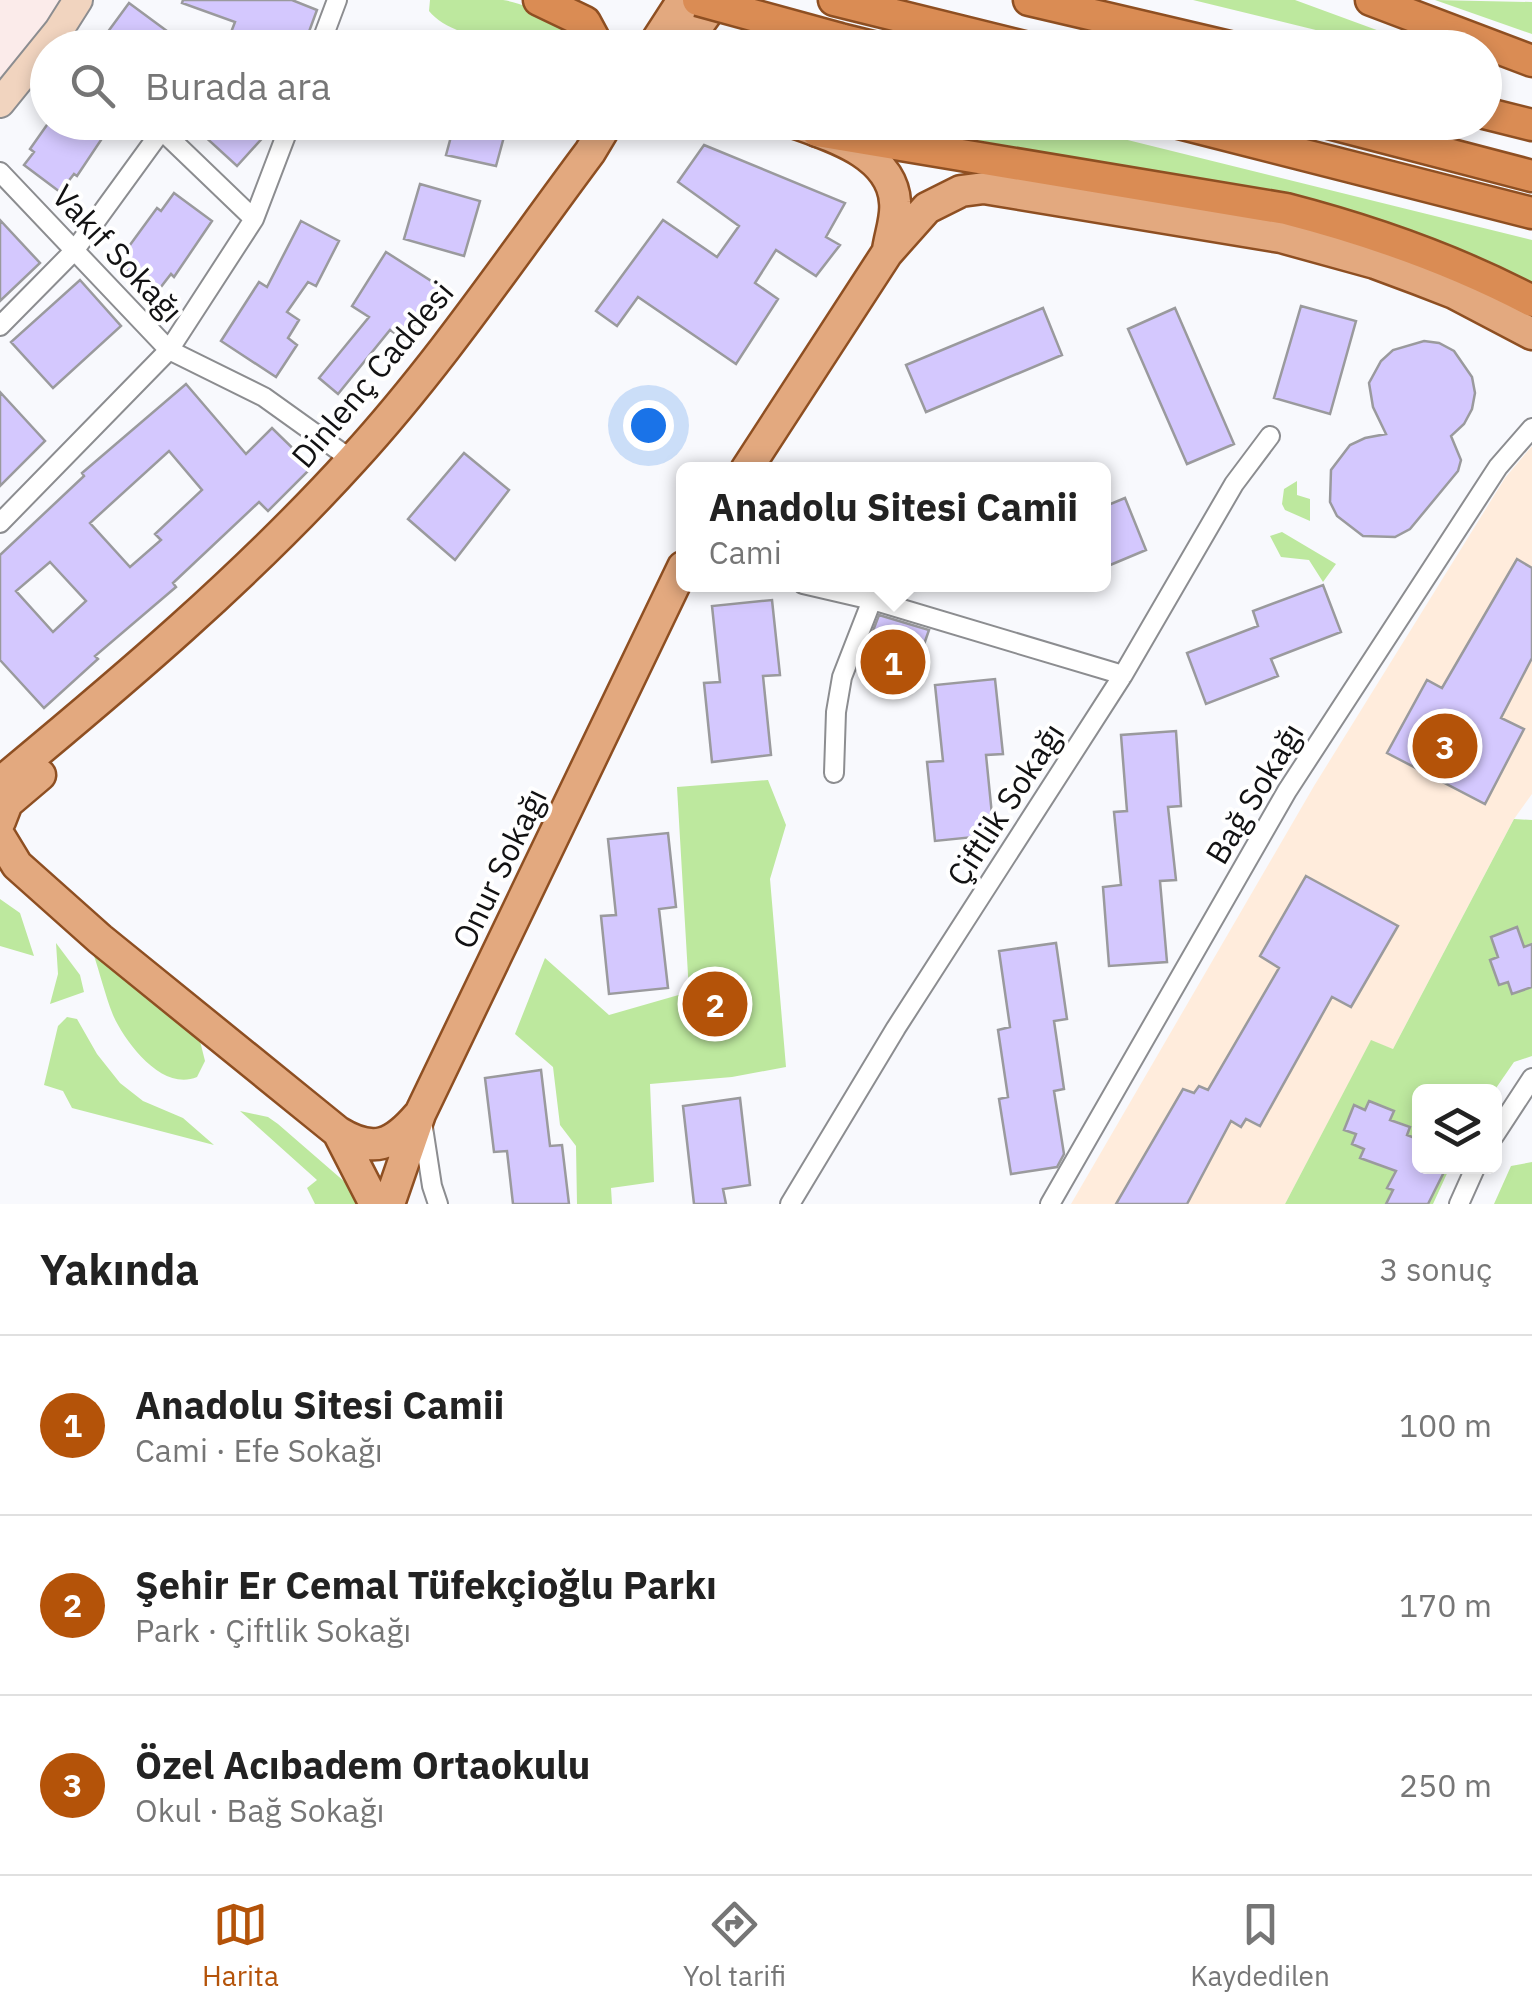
<!DOCTYPE html>
<html lang="tr">
<head>
<meta charset="utf-8">
<style>
	:root { --surface:#fff; --page:#f2f2f2; --text:#222; --muted:#767676; --line:#e0e0e0; --accent:#b45309 }
	body { margin:0; font-family:"IBM Plex Sans",sans-serif; background:var(--page); color:var(--text) }
	.controls { position:absolute; right:30px; bottom:30px; display:grid; overflow:hidden; border-radius:15px; box-shadow:0 5px 15px #0003 }
	.controls button { width:90px; height:90px; display:grid; place-items:center; padding:0; border:0; border-bottom:2px solid var(--line); background:var(--surface); color:var(--text); font:50px sans-serif }
	.you { position:absolute; left:648px; top:425px; width:35px; height:35px; margin:-25px; border:8px solid #fff; border-radius:50%; background:#1a73e8; box-shadow:0 0 0 15px #1a73e833 }
	.badge { display:grid; place-items:center; width:65px; height:65px; border-radius:50%; background:var(--accent); color:#fff; font-size:32px; font-weight:700 }
	.pin { position:absolute; translate:-50% -50%; border:5px solid #fff; box-shadow:0 2px 10px #0006 }
	.popup { position:absolute; left:676px; top:462px; width:435px; height:130px; box-sizing:border-box; display:grid; place-content:center; border-radius:15px; background:var(--surface); filter:drop-shadow(0 2px 8px #0005); font-size:32px; white-space:nowrap; color:var(--muted) }
	.popup b { font-size:38px; color:var(--text) }
	.popup::after { content:''; position:absolute; left:50%; top:100%; margin-left:-20px; border:20px solid transparent; border-top-color:var(--surface) }
	.list { margin:0; padding:0; list-style:none }
	h2 { display:flex; justify-content:space-between; align-items:center; height:130px; margin:0; padding:0 40px; font-size:42px }
	h2 small { font-size:32px; font-weight:400; color:var(--muted) }
	.list li { display:grid; grid-template-columns:65px 1fr auto; gap:30px; align-items:center; box-sizing:border-box; height:180px; padding:0 40px; border-top:2px solid var(--line) }
	.list b { display:block; font-size:38px; white-space:nowrap }
	.list p { margin:0; font-size:32px; white-space:nowrap; color:var(--muted) }
	.list em { font-size:32px; font-style:normal; color:var(--muted) }
	.icon { flex:none; width:55px; height:55px; fill:none; stroke:currentColor; stroke-width:2; stroke-linecap:round; stroke-linejoin:round }
	.map { position:relative; flex:none; width:1532px; height:1204px; overflow:hidden }
	.search { position:absolute; background:var(--surface); box-shadow:0 5px 15px #0003; left:30px; right:30px; top:30px; height:110px; display:flex; align-items:center; gap:25px; box-sizing:border-box; padding:0 35px; border-radius:55px; color:var(--muted); font-size:38px }
	.sheet { height:670px; background:var(--surface) }
	nav { display:flex; justify-content:space-around; align-items:center; box-sizing:border-box; height:140px; border-top:2px solid var(--line); background:var(--surface); font-size:28px; color:var(--muted) }
	nav a { display:grid; justify-items:center; gap:5px }
	nav .on { color:var(--accent) }
	.map>svg:first-child { display:block }
</style>
</head>
<body>
<div class="map">
<svg width="1532" height="1204" viewBox="0 0 1532 1204">
	<rect width="100%" height="100%" fill="#f8f9fd"/>
	<!-- education -->
	<path fill="#ffecdc" d="M1532,446V794L1514,819L1393,1049L1371,1041L1285,1204H1071L1314,786L1505,478Z"/>
	<!-- medical -->
	<path fill="#fbebea" d="M0,0H61L42,37L0,80Z"/>
	<!-- green -->
	<path fill="#bde89e" d="M430,0C453,0 480,0 503,0C530,4 568,25 585,47C544,47 455,44 429,11Z
		M1193,0H1295L1423,47H1385Z
		M1435,0L1532,2V34Z
		M879,123H1059L1532,240V291L1178,176Z
		M1297,481V495L1310,499V521L1285,510L1282,504L1284,489Z
		M1282,532L1336,564L1323,582L1309,560L1281,557L1270,536Z
		M768,780L786,825L770,879L786,1067L732,1077L650,1084L654,1182L611,1188L612,1204H577L576,1146L560,1125L553,1067L515,1034L545,958L609,1015L689,992L677,787Z
		M1514,819L1532,820V1056L1514,1062L1494,1091L1420,1092V1166L1450,1167L1433,1204H1285L1371,1040L1393,1049Z
		M0,899L20,913L34,956L0,946Z
		M56,943L80,975L84,992L50,1004L58,974Z
		M93,953L162,1005L199,1037L205,1061L197,1077C162,1092 125,1042 113,1015C105,995 100,973 93,953Z
		M67,1017L77,1019L97,1054L120,1083L143,1101L183,1118L214,1145L72,1108L63,1091L44,1085L58,1026Z
		M240,1111L268,1117L278,1124L361,1196V1204H315L307,1188L317,1180Z
		M1532,1162V1204H1494L1511,1166Z"/>
	<!-- building -->
	<path fill="#d4c8fe" stroke="#9a9a9d" stroke-width="2.5" fill-rule="evenodd" d="M183,0H292L317,10L303,48H225L235,22L182,3Z
		M129,3L190,48H96Z
		M49,122H113L77,176L74,174L60,192L24,165L34,152L30,149Z
		M212,122H277L237,166L202,134Z
		M455,122H508L496,166L446,155Z
		M704,145L845,203L826,237L840,245L816,276L776,250L755,283L778,299L736,364L638,297L617,326L596,311L663,220L717,257L739,226L678,182Z
		M420,184L480,201L464,256L404,239Z
		M174,193L212,221L174,277L171,274L157,292L121,266L131,252L127,249L157,208L161,211Z
		M0,220L40,263L0,301Z
		M301,221L339,241L316,286L308,282L287,312L299,320L288,338L297,345L276,377L221,341L259,282L267,287Z
		M386,252L439,286L405,340L390,330L338,394L319,378L369,317L352,306Z
		M80,280L121,326L53,388L11,342Z
		M1301,306L1356,321L1330,414L1274,398Z
		M1043,308L1062,355L926,412L906,365Z
		M1175,308L1234,444L1187,464L1128,329Z
		M1424,341L1439,343L1454,351L1472,377L1475,393L1472,409L1464,424L1451,436L1461,460L1458,471L1410,529L1395,537L1363,536L1337,516L1330,502L1331,470L1350,445L1365,438L1386,434L1373,407L1369,383L1381,361L1393,350Z
		M186,384L246,454L272,428L312,467L268,511L259,502L173,583L176,587L95,656L98,659L44,708L0,660V555L84,476L82,473ZM169,451L202,490L155,534L161,540L130,567L90,523ZM50,562L86,601L53,632L16,591Z
		M0,392L45,441L0,486Z
		M464,453L509,490L455,560L408,519Z
		M1125,498L1146,550L1103,568V507Z
		M1517,559L1532,568V658L1501,718L1524,729L1485,804L1387,753L1427,680L1442,688Z
		M1323,585L1341,632L1271,659L1278,676L1206,704L1187,653L1258,626L1253,611Z
		M772,600L780,675L763,676L771,755L712,762L704,683L720,682L712,606Z
		M879,615L929,630L912,679L870,682L866,649Z
		M995,679L1003,754L986,755L994,835L935,841L927,762L943,761L935,685Z
		M1176,731L1181,806L1168,807L1176,880L1160,881L1167,962L1109,966L1103,887L1121,885L1114,812L1127,811L1121,735Z
		M668,833L676,907L659,909L668,988L609,994L601,916L616,915L608,839Z
		M1306,876L1398,926L1351,1007L1332,997L1260,1126L1246,1119L1241,1127L1231,1121L1187,1204H1116L1183,1089L1194,1093L1199,1086L1208,1090L1279,968L1260,956Z
		M1517,927L1524,947L1532,944V987L1512,994L1508,982L1499,985L1490,960L1498,957L1491,937Z
		M1056,943L1067,1019L1054,1021L1064,1089L1054,1091L1064,1154L1057,1167L1011,1174L999,1099L1008,1097L998,1030L1010,1027L999,951Z
		M541,1070L550,1146L562,1145L569,1204H513L507,1151L494,1152L485,1078Z
		M740,1098L750,1185L723,1189L726,1204H694L683,1106Z
		M1369,1101L1394,1111L1390,1120L1410,1127L1407,1135L1420,1140V1166H1447L1428,1204H1386L1393,1190L1387,1188L1396,1171L1360,1158L1364,1149L1352,1144L1356,1134L1344,1130L1354,1105L1365,1110Z"/>
	<g fill="none" stroke-linecap="round" stroke-linejoin="round">
		<!-- minor casing -->
		<g stroke="#8c8d90" stroke-width="22">
			<path id="minor" d="M59,30L77,48
				M319,48L337,0
				M154,123L254,219
				M0,172L169,350L264,397L352,460
				M0,326L74,251L162,130
				M0,523L169,350L254,219L291,122
				M803,584L872,600L1123,675
				M834,773L836,712L842,677L872,600
				M422,1121L432,1186L438,1204
				M1494,1136L1532,1078
				M790,1204L896,1028L1123,675L1234,484L1270,436
				M1050,1204L1287,791L1498,467L1532,428
				M1459,1204L1476,1166"/>
		</g>
		<!-- secondary casing -->
		<g stroke="#8c8d90" stroke-width="32">
			<path id="secondary" d="M0,103L59,30L78,0"/>
		</g>
		<!-- primary casing -->
		<g stroke="#8e4f22" stroke-width="35">
			<path id="primary" d="M652,48L683,0
				M687,48L693,32L716,0
				M793,122C832,136 892,154 895,202C897,217 890,235 888,250
				M746,470L887,253L927,208L961,191L984,188L1281,237L1375,263L1418,279L1454,293L1532,334
				M0,783C123,681 245,578 353,459C440,364 513,255 590,152L608,122
				M0,821L7,803L40,775
				M0,837L17,865L100,939L338,1132C374,1154 393,1145 418,1116
				M338,1132L375,1204
				M389,1204L420,1114L683,567"/>
		</g>
		<!-- trunk casing -->
		<g stroke="#8e4f22" stroke-width="35">
			<path id="trunk" d="M539,0L585,22L599,48
				M834,0L1028,48
				M1029,0L1234,48
				M1371,0L1532,61
				M840,39L877,48
				M1484,113L1532,125
				M1175,122L1532,213
				M1325,122L1532,176
				M817,131L1286,209C1371,231 1454,260 1532,301"/>
		</g>
		<!-- minor -->
		<use href="#minor" stroke="#fff" stroke-width="18"/>
		<!-- secondary -->
		<use href="#secondary" stroke="#f1d4bf" stroke-width="28"/>
		<!-- primary -->
		<use href="#primary" stroke="#e3a97f" stroke-width="30"/>
		<!-- trunk -->
		<use href="#trunk" stroke="#da8c54" stroke-width="30"/>
		<!-- trunk-bridge casing -->
		<g stroke="#8e4f22" stroke-width="35" stroke-linecap="butt">
			<path id="trunk-bridge" d="M698,0L840,39"/>
		</g>
		<!-- trunk-bridge -->
		<use href="#trunk-bridge" stroke="#da8c54" stroke-width="30"/>
	</g>
	<g text-anchor="middle" dominant-baseline="central" stroke-width="8" stroke-linejoin="round" paint-order="stroke">
		<!-- street labels -->
		<g font-size="32" fill="#121213" stroke="#fff">
			<text transform="translate(118 253) rotate(47)">Vakıf Sokağı</text>
			<text transform="translate(372 374) rotate(-50)">Dinlenç Caddesi</text>
			<text transform="translate(1254 793) rotate(-59)">Bağ Sokağı</text>
			<text transform="translate(1005 804) rotate(-57)">Çiftlik Sokağı</text>
			<text transform="translate(499 868) rotate(-64)">Onur Sokağı</text>
		</g>
	</g>
</svg>
<div class="controls">
<button><svg class="icon" aria-label="layers" viewBox="0 0 24 24"><path d="M12 4l9 5-9 5-9-5zM3 14l9 5 9-5"/></svg></button>
</div>
<div class="you"></div>
<div class="pin badge" style="left:893px;top:662px">1</div>
<div class="popup"><b>Anadolu Sitesi Camii</b>Cami</div>
<div class="pin badge" style="left:715px;top:1004px">2</div>
<div class="pin badge" style="left:1445px;top:746px">3</div>
<div class="search"><svg class="icon" aria-label="search" viewBox="0 0 24 24"><circle cx="10" cy="10" r="6"/><path d="M15 15l6 6"/></svg>Burada ara</div>
</div>
<section class="sheet">
<h2>Yakında<small>3 sonuç</small></h2>
<ul class="list">
<li><span class="badge">1</span><div><b>Anadolu Sitesi Camii</b><p>Cami · Efe Sokağı</p></div><em>100 m</em></li>
<li><span class="badge">2</span><div><b>Şehir Er Cemal Tüfekçioğlu Parkı</b><p>Park · Çiftlik Sokağı</p></div><em>170 m</em></li>
<li><span class="badge">3</span><div><b>Özel Acıbadem Ortaokulu</b><p>Okul · Bağ Sokağı</p></div><em>250 m</em></li>
</ul>
</section>
<nav>
<a class="on"><svg class="icon" aria-label="map" viewBox="0 0 24 24"><path d="M3 6l6-2 6 2 6-2v14l-6 2-6-2-6 2zM9 4v14M15 6v14"/></svg>Harita</a>
<a><svg class="icon" aria-label="directions" viewBox="0 0 24 24"><path d="M12 3l9 9-9 9-9-9zM9 14v-3h6M13 9l2 2-2 2"/></svg>Yol tarifi</a>
<a><svg class="icon" aria-label="saved" viewBox="0 0 24 24"><path d="M7 4h10v16l-5-4-5 4z"/></svg>Kaydedilen</a>
</nav>
</body>
</html>
